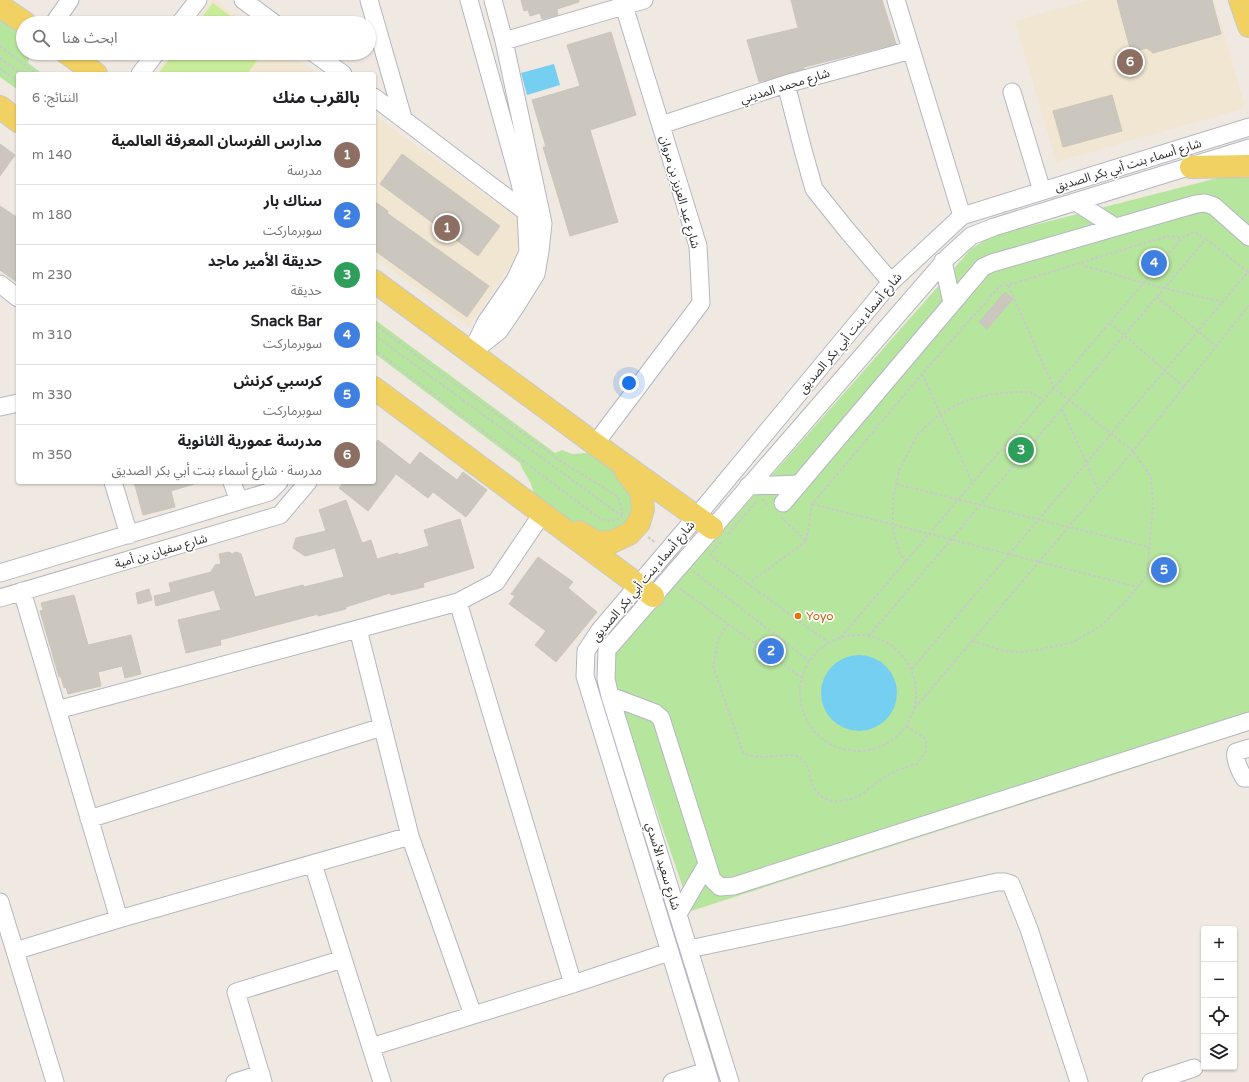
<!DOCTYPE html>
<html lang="ar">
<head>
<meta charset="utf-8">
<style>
	:root { --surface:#fff; --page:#f2f2f2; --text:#202124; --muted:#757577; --line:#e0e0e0; --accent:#4264fb }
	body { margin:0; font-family:"Varela Round","Noto Sans Arabic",sans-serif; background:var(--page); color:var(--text); direction:rtl }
	.controls { position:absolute; right:12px; bottom:12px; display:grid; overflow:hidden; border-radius:4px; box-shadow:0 1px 3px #0004 }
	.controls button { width:36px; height:36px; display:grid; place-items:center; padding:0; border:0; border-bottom:1px solid var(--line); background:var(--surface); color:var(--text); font:20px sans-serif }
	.you { position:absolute; left:629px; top:383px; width:14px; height:14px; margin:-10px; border:3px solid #fff; border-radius:50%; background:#1a73e8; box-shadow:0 0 0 6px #1a73e833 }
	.badge { display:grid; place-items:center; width:26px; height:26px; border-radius:50%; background:var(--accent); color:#fff; font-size:13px; font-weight:700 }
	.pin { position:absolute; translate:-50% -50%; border:2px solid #fff; box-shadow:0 1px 4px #0006 }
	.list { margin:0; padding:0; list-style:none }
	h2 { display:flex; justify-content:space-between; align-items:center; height:52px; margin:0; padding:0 16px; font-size:17px }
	h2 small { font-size:13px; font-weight:400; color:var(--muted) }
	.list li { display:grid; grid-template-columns:26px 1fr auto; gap:12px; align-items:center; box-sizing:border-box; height:60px; padding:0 16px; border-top:1px solid var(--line) }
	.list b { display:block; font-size:15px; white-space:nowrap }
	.list p { margin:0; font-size:13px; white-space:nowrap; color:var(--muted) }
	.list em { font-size:13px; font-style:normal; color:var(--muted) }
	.icon { flex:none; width:22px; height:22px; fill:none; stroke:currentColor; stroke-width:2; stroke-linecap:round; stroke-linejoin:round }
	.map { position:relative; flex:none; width:1249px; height:1082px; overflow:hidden; direction:ltr }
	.search { position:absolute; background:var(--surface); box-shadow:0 1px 3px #0004; left:16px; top:16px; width:360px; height:44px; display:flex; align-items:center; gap:10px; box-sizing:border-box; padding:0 14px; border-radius:22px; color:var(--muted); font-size:15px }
	.panel { position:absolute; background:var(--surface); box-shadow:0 1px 3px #0004; left:16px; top:72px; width:360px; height:412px; border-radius:4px; direction:rtl }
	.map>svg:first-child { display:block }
</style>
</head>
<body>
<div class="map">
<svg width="1249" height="1082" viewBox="0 0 1249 1082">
	<rect width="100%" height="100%" fill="#efe9e1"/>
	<!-- education -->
	<path fill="#f0e6d1" d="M212,0H215L247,23H194Z
		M1089,0H1214L1244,103L1242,109L1056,162L1015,21Z
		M171,53H289L318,74H155Z
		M374,115L521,220L516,256L469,326L374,257Z"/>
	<!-- green -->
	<path fill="#b6e59e" d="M0,18C14,23 23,38 23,53L30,54L28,63L43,74H18V90L0,77Z
		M1249,170V731L691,911L611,678L616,652L971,249L992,236Z
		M374,319L555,453L562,450L572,454L587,453L594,456L631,485L638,518L595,539L533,494C533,481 524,475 520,463L374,353Z"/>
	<!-- pitch -->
	<path fill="#c9ec9a" d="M213,3L240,23H197Z
		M174,53H263L247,74H158Z"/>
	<!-- water -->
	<path fill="#75cff0" d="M554,64L560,85L527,95L521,73Z
		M821 693a38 38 0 1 1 76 0a38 38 0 1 1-76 0Z"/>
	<!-- building -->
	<path fill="#cbc7bf" stroke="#cbc5ba" d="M521,0H579V2L557,9L558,15L542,19L540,13L530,16L528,10L524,11Z
		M791,0H882L896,44L804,67V69L759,82L747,40L798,28Z
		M1117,0H1212L1221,34L1153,53L1147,48L1131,52Z
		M611,32L636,115L590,130L618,222L570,236L543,147H546L532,100L580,86L567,45Z
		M1112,95L1122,131L1063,147L1053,111Z
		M0,144L15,155L0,176Z
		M402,154L500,226L478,256L380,184Z
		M374,201L388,211L387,213L489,286L467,317L374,250Z
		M0,206L18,218V283L0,270Z
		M1005,292L1013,299L987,329L979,322Z
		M378,440L410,465L420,452L457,480L463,472L487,490L466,517L433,492L428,498L396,474L368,511L339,488L344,482H374V445Z
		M134,482H194V484L171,491L175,507L143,515Z
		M346,500L362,543L371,540L377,559L398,553V555L429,546L424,530L460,519L474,568L423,583L424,587L391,595L390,593L346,607V609L318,616V614L220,640L221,645L186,653L178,620L221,610L214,590L156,606L154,596L171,592L169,583L211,572L215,565L221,564L219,554L229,552L232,554L236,552L241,554L255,597L303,585L304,587L344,577L335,548L305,556L293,548L296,538L326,531L319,510Z
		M538,557L573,582L568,588L597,612L556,662L535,645L546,631L509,604L515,596L511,594Z
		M149,589L152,600L138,604L136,593Z
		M74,595L88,645L131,635L141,674L125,678L122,666L98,672L101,686L68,694L66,687L64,688L61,677H59L40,611L43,610L41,603Z"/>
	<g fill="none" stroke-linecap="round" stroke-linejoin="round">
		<!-- minor casing -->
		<g stroke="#b4b7c1" stroke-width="19">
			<path id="minor" d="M243,0L274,23
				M369,0L403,118
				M469,0L520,183L526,212L528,252L515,280L486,322L473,349
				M896,0L962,216
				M54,23L70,0
				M180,23L198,0
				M504,41L644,0
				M314,53L343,74
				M140,74L156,53
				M786,84L803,150L814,189L846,229L891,282
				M1012,92L1042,191
				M374,97L526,212
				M661,125L786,84L911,50
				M1076,202L1115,227
				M943,261L952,303
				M0,284L18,298
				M471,353L499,331L516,306L536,274L540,251L543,223L504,41L493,0
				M0,407L18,403
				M595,444L701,303L698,246L624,6
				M113,482L129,535
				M232,482L239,501
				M748,486L799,484
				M783,503L983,267L992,263L1196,204L1205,203L1214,206L1249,237
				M0,573L269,492L279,482
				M22,591L119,919
				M0,598L280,515L308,482
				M458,602L573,984
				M358,629L410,836L473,1015
				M610,696L655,713L661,718L712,879L720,887L734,886L1249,721
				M57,710L458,602L496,582L542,514
				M1249,748L1236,752C1234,760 1240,771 1244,778H1249
				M89,819L382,727
				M313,864L382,1082
				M0,902L55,1082
				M678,914L707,864
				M689,949L841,917L997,882H1005L1011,884L1029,929L1079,1082
				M15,951L119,919L410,836
				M371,1047L573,984L669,952
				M235,1082L261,1074
				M263,1082L236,992L343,959
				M672,1082L706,1071
				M710,1082L585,676L586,651L600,630L697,516L891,282L962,216L1249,127
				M730,1082L610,696L606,679L607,650L948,257L971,236L994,227L1249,148
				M1151,1082L1194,1068"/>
		</g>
		<!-- major casing -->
		<g stroke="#c9c9c9" stroke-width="24">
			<path id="major" d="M1240,0L1249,26
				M0,6L25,23
				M67,53L96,74
				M0,107L18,121
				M1191,167L1249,166
				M374,281L595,444L712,528
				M374,388L653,596
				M579,532L596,542H612L629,534L639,523L643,509L641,491L630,477L626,472"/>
		</g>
		<!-- path -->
		<path stroke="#c9c9c9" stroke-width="2" stroke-dasharray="3 2" stroke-linecap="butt" d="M0,46L37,74
			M0,58L21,74
			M0,68L18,82
			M1206,239L1248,272
			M1082,262L1085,266L1144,283L1222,302
			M1157,297L1216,346
			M1110,323L1184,387
			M374,324L559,460L617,496C622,503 620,509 623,517
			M374,335L623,517
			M374,349L599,518C606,522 613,521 619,519
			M922,374L973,484
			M1062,409L1099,491
			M896,484L1149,547
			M762,499L769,506
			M812,504L1138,587
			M781,517L806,541L812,504L922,374L1000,286L1008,285
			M728,534L758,500
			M648,537L656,543
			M806,541L748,584L828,642
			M721,542L710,555L748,584
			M906,562L899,552L893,530V500L899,470L918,434L935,418L956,405L968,400L992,394L1012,392H1030L1044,400
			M693,571L809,661
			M679,588L802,678
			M728,624L718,640L713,666L743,753C754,758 765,757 776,756C782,756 791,754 797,756C811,763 808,773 812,784C816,794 828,803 839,801C847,800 855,799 862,794C869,789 876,783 884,778C894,771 905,767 917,764L926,751V739L906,726
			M800 693a58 58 0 1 1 116 0a58 58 0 1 1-116 0Z
			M841,637L1182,238L1194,232L1206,239L869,636
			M972,641L1004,651L1025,652L1071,643L1101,626L1128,599L1147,575L1153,504L1151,477L1133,451L1054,388L1008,285L1168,236L1182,238
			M912,669L1248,272L1249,273
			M915,708L1133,451L1249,305"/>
		<!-- minor -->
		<use href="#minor" stroke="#fff" stroke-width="17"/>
		<!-- major -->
		<use href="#major" stroke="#f2d163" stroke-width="22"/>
	</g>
	<!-- markers -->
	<circle fill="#e8710a" stroke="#fff" stroke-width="1.5" cx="798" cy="616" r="4"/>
	<g text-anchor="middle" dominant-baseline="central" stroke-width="3.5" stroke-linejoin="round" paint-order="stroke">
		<!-- street labels -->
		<g font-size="12" fill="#2e2e2e" stroke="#fff">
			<text transform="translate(785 86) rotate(-17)">شارع محمد المديني</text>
			<text transform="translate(1128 165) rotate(-17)">شارع أسماء بنت أبي بكر الصديق</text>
			<text transform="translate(680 192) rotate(74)">شارع عبد العزيز بن مروان</text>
			<text transform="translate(850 333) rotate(-50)">شارع أسماء بنت أبي بكر الصديق</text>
			<text transform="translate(161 551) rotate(-16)">شارع سفيان بن أمية</text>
			<text transform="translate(643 581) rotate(-50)">شارع أسماء بنت أبي بكر الصديق</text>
			<text transform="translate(663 866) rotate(73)">شارع سعيد الأسدي</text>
		</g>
		<!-- food labels -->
		<g font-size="12" fill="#c56008" stroke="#fff" text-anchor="start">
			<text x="806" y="616">Yoyo</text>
		</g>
	</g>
</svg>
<div class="controls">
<button>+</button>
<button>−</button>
<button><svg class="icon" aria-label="locate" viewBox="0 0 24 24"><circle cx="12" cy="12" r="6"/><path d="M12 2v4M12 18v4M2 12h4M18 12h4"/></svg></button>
<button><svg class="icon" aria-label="layers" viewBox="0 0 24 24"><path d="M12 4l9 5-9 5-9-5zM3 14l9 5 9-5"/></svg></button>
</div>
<div class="you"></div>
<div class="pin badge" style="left:447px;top:228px;background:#8d6e63">1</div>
<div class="pin badge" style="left:771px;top:651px;background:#3f7fe0">2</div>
<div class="pin badge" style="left:1021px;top:450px;background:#2e9e5b">3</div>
<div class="pin badge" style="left:1154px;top:263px;background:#3f7fe0">4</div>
<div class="pin badge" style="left:1164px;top:570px;background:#3f7fe0">5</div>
<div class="pin badge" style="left:1130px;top:62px;background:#8d6e63">6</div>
<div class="search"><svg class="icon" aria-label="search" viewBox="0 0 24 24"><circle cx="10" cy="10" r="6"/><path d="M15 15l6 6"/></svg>ابحث هنا</div>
<section class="panel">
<h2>بالقرب منك<small>النتائج: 6</small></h2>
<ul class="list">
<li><span class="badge" style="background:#8d6e63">1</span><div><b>مدارس الفرسان المعرفة العالمية</b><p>مدرسة</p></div><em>140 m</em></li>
<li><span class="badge" style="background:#3f7fe0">2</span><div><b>سناك بار</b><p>سوبرماركت</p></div><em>180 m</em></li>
<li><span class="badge" style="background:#2e9e5b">3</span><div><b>حديقة الأمير ماجد</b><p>حديقة</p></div><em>230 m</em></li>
<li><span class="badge" style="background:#3f7fe0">4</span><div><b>Snack Bar</b><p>سوبرماركت</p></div><em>310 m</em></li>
<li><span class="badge" style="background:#3f7fe0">5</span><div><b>كرسبي كرنش</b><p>سوبرماركت</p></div><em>330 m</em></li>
<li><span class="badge" style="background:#8d6e63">6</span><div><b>مدرسة عمورية الثانوية</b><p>مدرسة · شارع أسماء بنت أبي بكر الصديق</p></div><em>350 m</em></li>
</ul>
</section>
</div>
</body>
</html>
